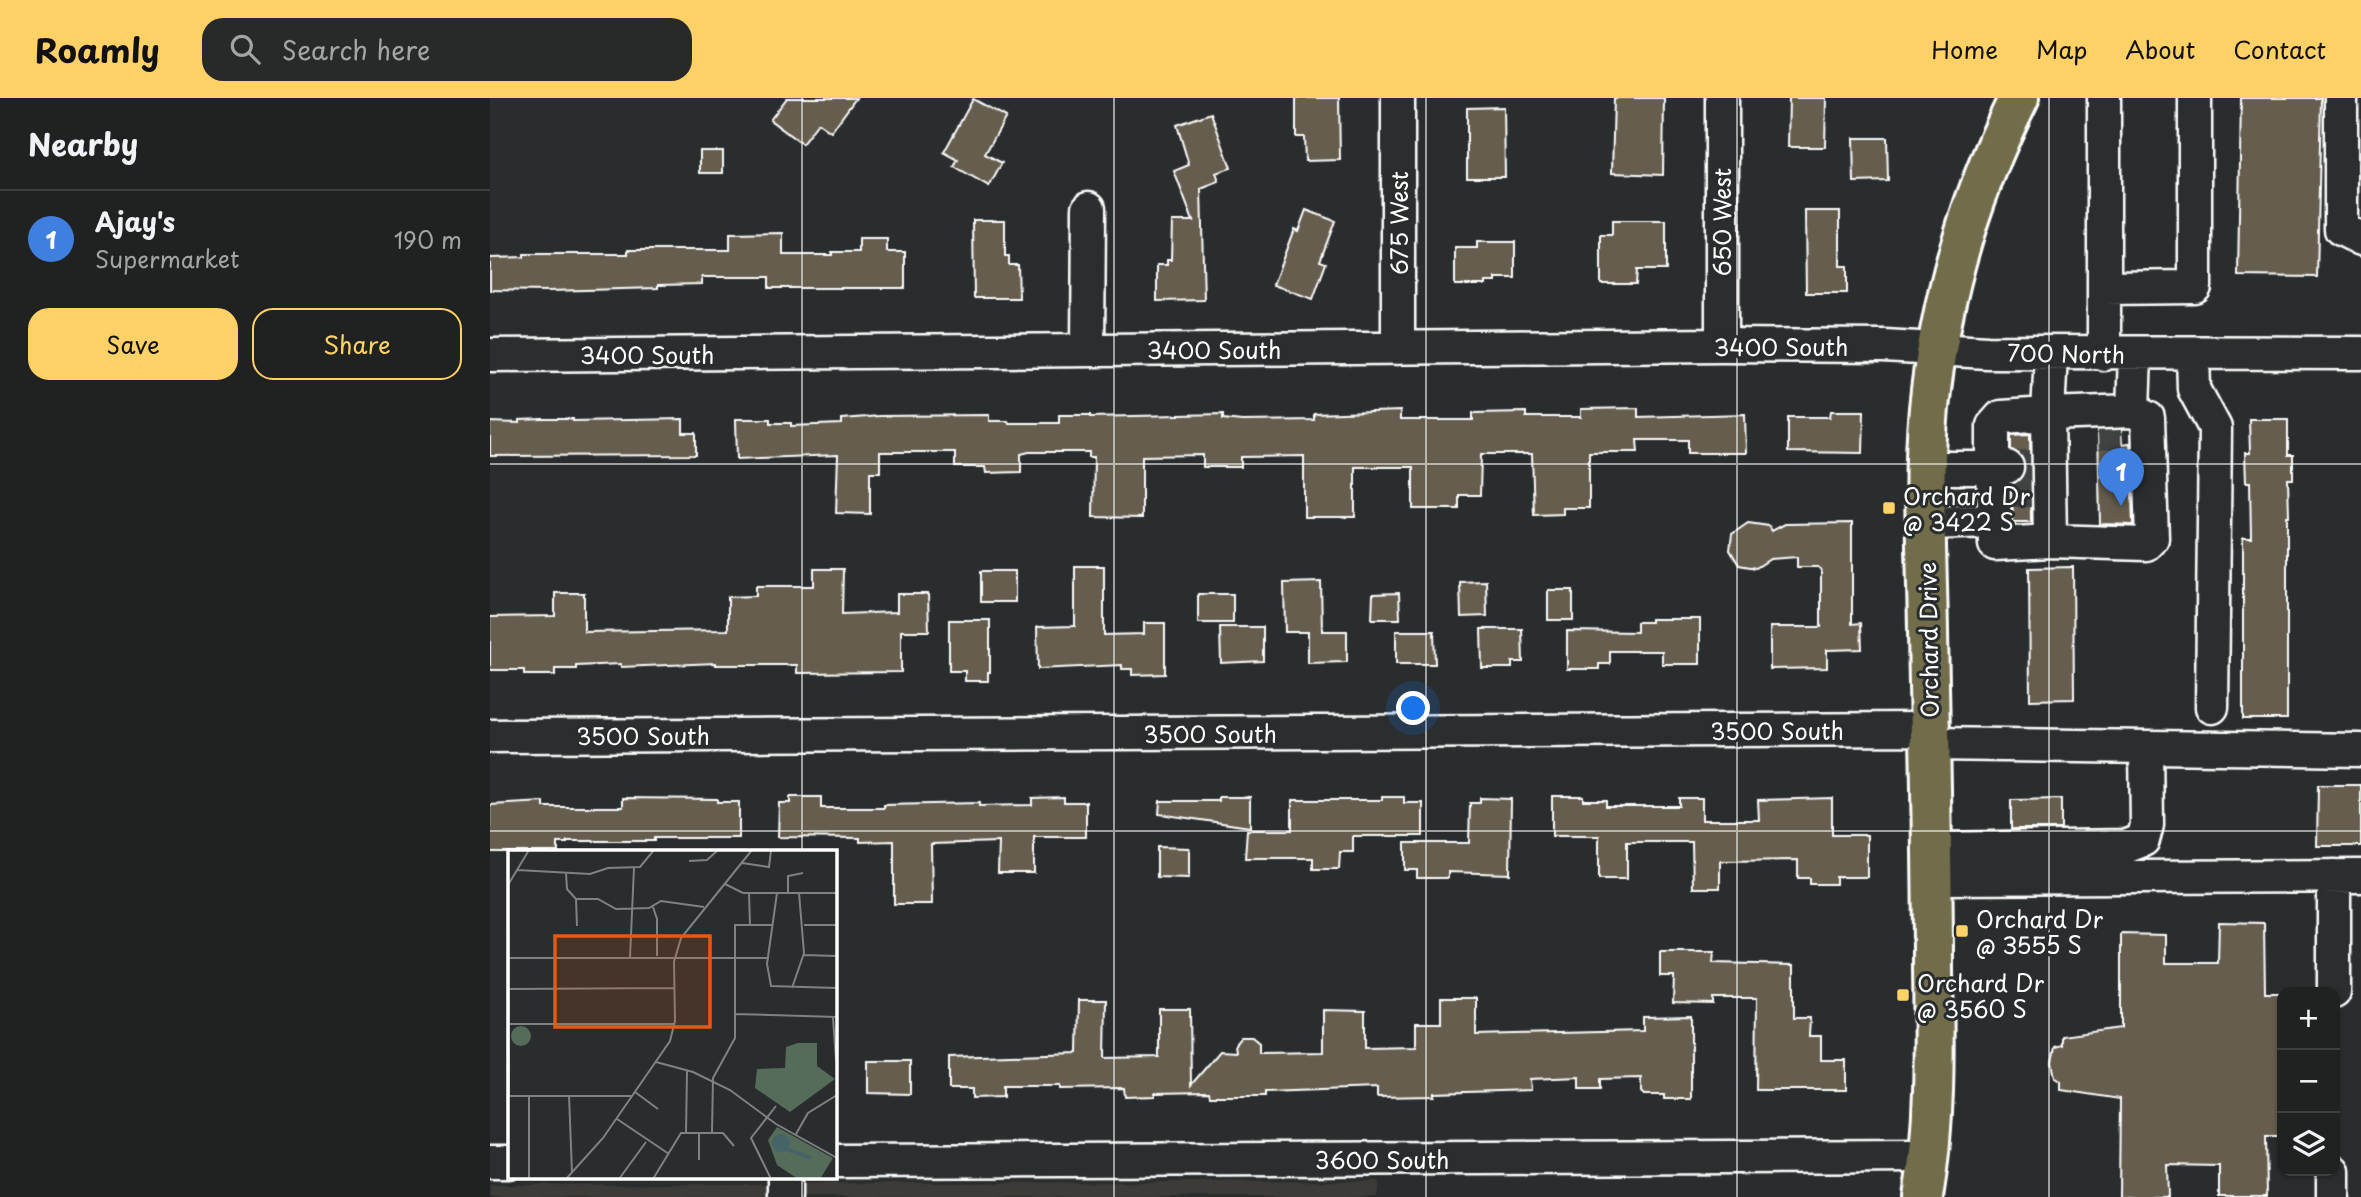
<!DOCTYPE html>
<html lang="en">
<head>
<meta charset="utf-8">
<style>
	:root { --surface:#202222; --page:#282a2a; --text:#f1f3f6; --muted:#a2a4a5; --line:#3d3f40; --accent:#ffd166 }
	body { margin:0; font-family:"Playpen Sans",sans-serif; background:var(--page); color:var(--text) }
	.controls { position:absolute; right:21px; bottom:21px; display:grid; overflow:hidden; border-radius:14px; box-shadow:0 2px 5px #0004 }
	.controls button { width:63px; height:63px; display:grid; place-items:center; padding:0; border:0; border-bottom:2px solid var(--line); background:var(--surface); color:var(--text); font:35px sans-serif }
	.you { position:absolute; left:924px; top:611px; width:24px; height:24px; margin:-18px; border:5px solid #fff; border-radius:50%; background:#1a73e8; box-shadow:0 0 0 10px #1a73e833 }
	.badge { display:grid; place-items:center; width:46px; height:46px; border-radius:50%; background:var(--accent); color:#fff; font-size:23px; font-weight:700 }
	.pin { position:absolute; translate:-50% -58px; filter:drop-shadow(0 2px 4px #0008) }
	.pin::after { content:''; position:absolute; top:37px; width:24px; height:21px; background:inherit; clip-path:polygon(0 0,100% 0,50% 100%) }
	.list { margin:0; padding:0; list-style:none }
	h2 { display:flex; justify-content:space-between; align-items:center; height:91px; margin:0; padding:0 28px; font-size:30px }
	h2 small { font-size:23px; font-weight:400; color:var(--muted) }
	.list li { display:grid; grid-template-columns:46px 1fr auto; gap:21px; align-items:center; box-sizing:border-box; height:98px; padding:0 28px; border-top:2px solid var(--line) }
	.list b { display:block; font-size:26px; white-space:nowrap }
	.list p { margin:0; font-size:23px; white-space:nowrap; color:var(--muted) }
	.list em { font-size:23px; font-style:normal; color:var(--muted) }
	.actions { display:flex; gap:14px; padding:21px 28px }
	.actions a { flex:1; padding:16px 0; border:2px solid var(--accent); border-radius:21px; text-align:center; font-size:24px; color:var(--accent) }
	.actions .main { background:var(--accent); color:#111 }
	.icon { flex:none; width:38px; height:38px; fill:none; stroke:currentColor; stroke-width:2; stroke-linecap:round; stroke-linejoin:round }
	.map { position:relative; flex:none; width:1871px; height:1099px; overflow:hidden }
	header { display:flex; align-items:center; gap:42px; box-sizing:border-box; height:98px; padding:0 35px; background:var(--accent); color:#111 }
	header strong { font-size:33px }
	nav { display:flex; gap:38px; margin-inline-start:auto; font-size:24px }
	.search { width:490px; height:63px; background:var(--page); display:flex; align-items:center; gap:18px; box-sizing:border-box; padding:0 24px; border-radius:21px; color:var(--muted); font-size:26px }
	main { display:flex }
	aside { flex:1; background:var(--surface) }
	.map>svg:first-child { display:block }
</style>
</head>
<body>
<header>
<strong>Roamly</strong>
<div class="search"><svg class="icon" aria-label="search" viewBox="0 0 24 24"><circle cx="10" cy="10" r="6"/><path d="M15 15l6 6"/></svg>Search here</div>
<nav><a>Home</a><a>Map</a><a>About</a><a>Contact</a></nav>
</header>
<main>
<aside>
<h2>Nearby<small></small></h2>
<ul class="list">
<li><span class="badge" style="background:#3f7fe0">1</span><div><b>Ajay's</b><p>Supermarket</p></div><em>190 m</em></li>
</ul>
<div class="actions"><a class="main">Save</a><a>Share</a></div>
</aside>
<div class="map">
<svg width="1871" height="1099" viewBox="0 0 1871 1099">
	<rect width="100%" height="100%" fill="#2a2d2e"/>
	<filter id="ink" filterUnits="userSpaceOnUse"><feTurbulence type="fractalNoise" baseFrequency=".0143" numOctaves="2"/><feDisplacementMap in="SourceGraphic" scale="14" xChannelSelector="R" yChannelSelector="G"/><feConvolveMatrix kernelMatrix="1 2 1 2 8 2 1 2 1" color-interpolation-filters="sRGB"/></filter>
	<g filter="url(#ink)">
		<!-- built -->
		<path fill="#3c3b37" d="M889,1083L887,1099H0V1087Z"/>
		<!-- building -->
		<path fill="#655d4d" stroke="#fff" stroke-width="2" d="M297,0H366L341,34L328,25L312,46L280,22Z
			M806,0H849L850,62L815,63L814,39H806Z
			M1124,0H1174L1173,77L1122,75Z
			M1299,0H1336L1335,49H1298Z
			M1751,0H1831L1827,179L1748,178Z
			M483,1L516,19L495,56L512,65L499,89L464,69L468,62L454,54Z
			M1014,9L1015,79H977V10Z
			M721,15L741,70L726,75L729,84L711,91L714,202L667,203V167H677V162H681L682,123H703L684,73L699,67L687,27Z
			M1363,40H1397L1398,83L1364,84Z
			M210,53H233V75H210Z
			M816,112L845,123L830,163L836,165L823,201L783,187L804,131L808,133Z
			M1315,113H1350V168H1357V195H1316Z
			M483,122H515V158H519V167H528L529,200H484Z
			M1122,123H1176V172H1147L1146,186H1111V137H1122Z
			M293,135V157H342V154H369V141H397V154H415V190H279V179H212V186L168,187V190L58,193L0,192V160L34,159V156H138V152H240V136Z
			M987,144H1025V180H1006V184H996V187H965V150H987Z
			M1148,310V319L1255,316L1256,355H1198V342H1147L1148,354H1099V410H1073V416L1044,417L1042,356H991L990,397H969V411H923V369H865V419H814V358L751,359V369H713V357L652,358V420L603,419L604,359H599V354H539L531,356V374L496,375L495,369H465V354H390V374H380V416L346,415L348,357L247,361L246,321H280V325H301V328L352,326V321L390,318L499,317V323H518L519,325H569V317H600V319L733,316V321L752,323L824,322V316L910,313V322H983V315L1036,314V319H1091V311Z
			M1341,313H1374L1373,355L1298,354V319H1340Z
			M53,321H83V323L193,321V335H206V357L0,358V324L30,325V322Z
			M1759,321H1798V357H1803V381H1798L1799,418H1797V621H1753V440H1761L1760,384H1756L1755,355H1760Z
			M1631,332L1632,346L1640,345L1643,427L1610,426L1608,333Z
			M1540,336L1541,424H1523L1522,386L1533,378L1535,368L1532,358L1521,352V337Z
			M1258,425L1279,428L1282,433L1295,426L1362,425V526L1371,525L1372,551L1337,552V570L1280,571V529H1331V472L1328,469H1307V459L1280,461L1266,470L1249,467L1240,452L1242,436Z
			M585,468H614V537L654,536V525H675V576L642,577V571H632V567L548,571L547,529L585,528Z
			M1583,469L1584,601L1540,602L1539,470Z
			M324,471H353L352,516L407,514V496H438L439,533H411V574L307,575V567H226V565L131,569V566L86,568V571H65V577H34V572H0V519L65,518V495H94V534L238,532V499L266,498V488H324Z
			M491,473H525V504H491Z
			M996,483L997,518L971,519L970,484Z
			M831,484L832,533H857V564L818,565V534H795L794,485Z
			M1058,492H1083V522H1058Z
			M909,495L910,521H882L883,496Z
			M708,496H743V525H708Z
			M1161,521H1210V566H1172V553H1120V566H1109V571H1077V533L1147,534V524H1161Z
			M459,522H500V574H498V583H475V573H459Z
			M730,529H773V563L731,565Z
			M991,531H1032L1033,564H1022V570H992Z
			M906,533H944L945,566H906Z
			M1828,687H1871V748H1827Z
			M1062,698H1093V702H1116V708H1189V700H1212V722H1269L1268,702L1342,700V737H1377V779H1346V786H1320V780H1308V762L1230,763V790H1203L1202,744H1137V781H1109V738H1062Z
			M300,699H331V710H394V707L489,705V708L542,707V700L574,699V704H596V739H544V775H508L509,744L441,746L442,806H404V743L370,744V740L288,739L289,705H300Z
			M729,699H760V729L669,716L670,703H729Z
			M892,699H914V705H933V738H863V754H850L849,771H823V760H755L757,732H802V702H892Z
			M133,700L227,701V704H249V740H164V743H77V745H68V754H0V707L54,704V709H133Z
			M990,700L1021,701L1020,776L958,774V780H927V772H915V745H979L980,705H990Z
			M1571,701V731H1521V702Z
			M667,749L699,750V780L667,779Z
			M1729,824L1774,825L1775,895H1791V1038H1776L1777,1098H1729V1068L1677,1067L1678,1099H1629L1630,1001L1571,992V983L1565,980L1562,964L1565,949L1572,947V938L1631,930V836L1676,837V865H1728Z
			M1170,854H1224L1223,865L1304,867V920H1320L1319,938H1331V962H1356V992H1266L1267,900H1223V906L1183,905L1184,878H1170Z
			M951,900H986V937L1153,933V919L1201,918V1001H1174V997H1154L1151,994V980L1110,981V991H1089V979L1040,981L1041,992L944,995V998L887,999V990L775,994V998H720L719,994L665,995V998L635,999L634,990L570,991V988H513V999L482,1000V991H459V959L588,955L589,902H616L615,960L669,959V911H700L701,987L730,953L746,954L745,946L751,939H762L769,945V955L833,954V912L875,913V950L926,949V925H951Z
			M378,963H420V996L378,995Z"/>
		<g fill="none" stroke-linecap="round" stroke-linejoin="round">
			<!-- minor-tunnel -->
			<path stroke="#3f4243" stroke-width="32" stroke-dasharray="32 16" stroke-linecap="butt" d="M1608,336L1631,335
				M1517,369L1544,368
				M1517,393H1545"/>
			<!-- minor casing -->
			<g stroke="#fff" stroke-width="37">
				<path id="minor" d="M1232,0V247
					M1851,0V131L1871,141
					M1614,190L1705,189V0
					M908,250V0
					M598,252L599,110
					M1614,256V0
					M1703,256L1704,291L1725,330L1722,609
					M0,257L1232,247L1394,248L1497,254L1871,255
					M1643,313L1645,256
					M1436,370H1503V328L1511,319L1558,316L1560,443L1505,446L1503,370L1517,369
					M1437,425L1504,423
					M1560,443L1656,446L1662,440L1658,320L1643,313L1558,316L1561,255
					M0,638L1439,631
					M1440,646L1871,652
					M1442,751L1638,748L1653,742L1657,727L1656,649
					M1443,780L1871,778
					M1844,894V778
					M345,1063L1439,1058
					M0,1064H19
					M295,1099V1080
					M1843,1099V1073"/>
			</g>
			<!-- major casing -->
			<g stroke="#fff" stroke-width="44">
				<path id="major" d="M1433,1099C1446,1023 1444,947 1443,870C1443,758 1440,646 1438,534C1437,460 1432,384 1439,310C1450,202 1480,97 1529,0"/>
			</g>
			<!-- minor -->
			<use href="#minor" stroke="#2a2d2e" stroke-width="32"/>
			<!-- major -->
			<use href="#major" stroke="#716d4b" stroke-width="38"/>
		</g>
	</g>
	<!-- grid -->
	<path fill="none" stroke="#fff" stroke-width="2" stroke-opacity="0.55" d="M312,0V754M624,0V1099M936,0V1099M1247,0V1099M1559,0V1099M0,366H1871M0,733H1871M312,1080V1099"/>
	<!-- markers -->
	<g fill="#ffd166" stroke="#2a2d2e" stroke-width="2.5">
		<rect x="1392" y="403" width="14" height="14" rx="3.5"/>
		<rect x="1465" y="826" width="14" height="14" rx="3.5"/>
		<rect x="1406" y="890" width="14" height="14" rx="3.5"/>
	</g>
	<g text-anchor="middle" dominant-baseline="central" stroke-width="6" stroke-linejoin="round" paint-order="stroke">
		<!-- street labels -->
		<g font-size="23" fill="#fff" stroke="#2a2d2e">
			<text transform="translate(1231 124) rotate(-90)">650 West</text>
			<text transform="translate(908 125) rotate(-90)">675 West</text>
			<text x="1291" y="248">3400 South</text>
			<text x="724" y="251">3400 South</text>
			<text transform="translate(1576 255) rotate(1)">700 North</text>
			<text x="157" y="256">3400 South</text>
			<text transform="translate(1438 542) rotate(-91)">Orchard Drive</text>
			<text x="1287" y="632">3500 South</text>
			<text x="720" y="635">3500 South</text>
			<text x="153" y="637">3500 South</text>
			<text x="892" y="1061">3600 South</text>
		</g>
		<!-- poi labels -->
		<g font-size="23" fill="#fff" stroke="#2a2d2e" text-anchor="start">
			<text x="1413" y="397">Orchard Dr<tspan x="1413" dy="26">@ 3422 S</tspan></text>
			<text x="1486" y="820">Orchard Dr<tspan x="1486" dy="26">@ 3555 S</tspan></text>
			<text x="1427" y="884">Orchard Dr<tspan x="1427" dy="26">@ 3560 S</tspan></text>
		</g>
	</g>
	<!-- overview -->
	<g transform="translate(18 752)">
		<rect width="329" height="329" fill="#2a2d2e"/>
		<path d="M3 186a10 10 0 1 1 20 0a10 10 0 1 1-20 0ZM290,193H309V216L327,229L282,262L247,238L249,219L277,218L278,197ZM269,277L325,308L312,329H290L269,315L260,290Z" fill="#546c59"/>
		<path d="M264 293a9 9 0 1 1 18 0a9 9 0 1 1-18 0Z" fill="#466368"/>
		<path fill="none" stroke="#466368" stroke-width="3.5" d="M278,299L303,308"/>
		<path fill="none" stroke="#7f8182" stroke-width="2" d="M181,11L199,10L210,0M234,13L261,17L263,0M9,20L82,24L100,18L132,17L146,0M58,23L59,39L68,49L69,76M217,34L235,43H329M0,35L21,0M0,42L1,246M241,43L242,75M269,43L259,114L263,136L329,138M280,43V26L295,23M68,49H90L108,59L141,58L153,51L196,57M145,57L149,69V106M296,75H329M295,105L329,106M122,107L126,18M1,108H261M284,138L296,103L291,43M1,139L166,138M227,164L329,167M325,168L328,210M1,174H166M148,212L185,222L222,240L268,274L329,308M127,242L150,259M61,245L64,323M0,246H124M109,269L161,304M178,282L179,221M204,282L205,228L227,188V75H264M288,284L300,263L329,245M191,310V282M21,329V246M58,329L95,288L162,191L167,171L166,112L173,88L244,0M111,329L138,292M145,329L173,283H215L226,296M263,329L243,288L268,256"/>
		<path fill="#e8590c" fill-opacity="0.15" stroke="#e8590c" stroke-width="3.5" d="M47,86H202V177H47Z"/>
		<rect width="329" height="329" fill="none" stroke="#fff" stroke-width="3.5"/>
	</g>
</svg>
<div class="controls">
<button>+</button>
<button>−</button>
<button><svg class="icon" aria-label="layers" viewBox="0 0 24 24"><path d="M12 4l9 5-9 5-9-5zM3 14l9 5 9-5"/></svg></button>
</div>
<div class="you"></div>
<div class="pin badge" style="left:1631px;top:408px;background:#3f7fe0">1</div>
</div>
</main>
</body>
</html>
